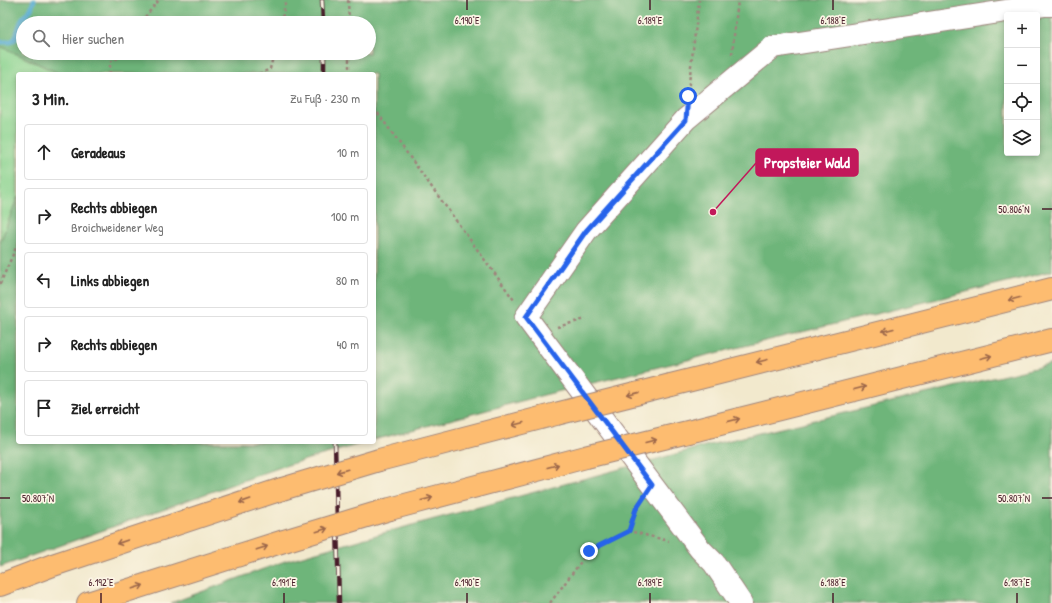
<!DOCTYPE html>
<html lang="de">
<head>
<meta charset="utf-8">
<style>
	:root { --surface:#fff; --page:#f2f2f2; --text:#222; --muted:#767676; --line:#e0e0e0 }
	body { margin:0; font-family:"Patrick Hand",sans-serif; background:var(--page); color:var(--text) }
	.controls { position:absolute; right:12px; top:12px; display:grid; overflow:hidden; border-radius:4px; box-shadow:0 2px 6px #0003 }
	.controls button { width:36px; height:36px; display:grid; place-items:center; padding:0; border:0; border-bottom:1px solid var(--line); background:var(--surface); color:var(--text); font:20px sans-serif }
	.stop { position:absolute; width:12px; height:12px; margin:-9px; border:3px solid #2563eb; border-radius:50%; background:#fff }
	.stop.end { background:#2563eb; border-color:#fff; box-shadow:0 1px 4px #0008 }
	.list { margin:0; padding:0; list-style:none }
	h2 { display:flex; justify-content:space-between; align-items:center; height:52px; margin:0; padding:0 16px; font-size:17px }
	h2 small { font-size:13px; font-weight:400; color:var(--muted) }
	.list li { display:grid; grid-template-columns:26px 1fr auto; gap:12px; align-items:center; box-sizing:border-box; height:56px; margin:0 8px 8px; padding:0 8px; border:1px solid var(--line); border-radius:4px }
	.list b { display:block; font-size:15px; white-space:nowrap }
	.list p { margin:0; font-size:13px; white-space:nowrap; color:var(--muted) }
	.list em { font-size:13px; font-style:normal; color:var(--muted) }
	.icon { flex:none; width:22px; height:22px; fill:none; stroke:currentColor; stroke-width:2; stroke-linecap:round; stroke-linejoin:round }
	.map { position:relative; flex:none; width:1052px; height:603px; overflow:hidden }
	.search { position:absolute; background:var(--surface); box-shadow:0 2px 6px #0003; left:16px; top:16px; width:360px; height:44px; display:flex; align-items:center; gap:10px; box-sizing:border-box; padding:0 14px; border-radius:22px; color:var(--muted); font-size:15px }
	.panel { position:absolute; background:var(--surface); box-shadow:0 2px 6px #0003; left:16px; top:72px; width:360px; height:372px; border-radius:4px }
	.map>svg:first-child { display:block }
</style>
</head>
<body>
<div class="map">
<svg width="1052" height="603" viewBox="0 0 1052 603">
	<rect width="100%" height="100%" fill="#fcf5e5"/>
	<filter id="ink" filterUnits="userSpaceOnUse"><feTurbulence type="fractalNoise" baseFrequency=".025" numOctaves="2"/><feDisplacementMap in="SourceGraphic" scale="8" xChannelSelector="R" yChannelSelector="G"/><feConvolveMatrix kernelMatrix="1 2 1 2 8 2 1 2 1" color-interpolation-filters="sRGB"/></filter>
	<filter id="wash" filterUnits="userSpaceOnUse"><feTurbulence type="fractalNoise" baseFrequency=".012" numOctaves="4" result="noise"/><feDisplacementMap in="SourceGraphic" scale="16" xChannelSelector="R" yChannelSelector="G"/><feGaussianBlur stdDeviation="0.9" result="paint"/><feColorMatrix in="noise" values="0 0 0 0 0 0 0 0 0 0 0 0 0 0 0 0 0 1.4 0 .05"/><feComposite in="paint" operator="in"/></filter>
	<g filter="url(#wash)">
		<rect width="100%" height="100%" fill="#f2e9cd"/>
		<!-- green -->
		<path fill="#89d38f" stroke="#6a795d" d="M0,46L60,74H18V196L0,243Z"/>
		<!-- forest -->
		<path fill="#6eb57a" stroke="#5c6a52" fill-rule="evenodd" d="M0,0H1052V271L544,395L374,440V74H60L0,46ZM1007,15H1037V153H1007ZM23,23H369V53H23Z
			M18,196V442H367L281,467L0,567V243Z
			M1052,364V603H171L285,561L394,530L705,446Z"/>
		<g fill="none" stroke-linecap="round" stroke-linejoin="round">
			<!-- stream -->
			<path stroke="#55abd1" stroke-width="5" d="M0,42H10L15,39L22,19L31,9L34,0"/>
		</g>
	</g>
	<g filter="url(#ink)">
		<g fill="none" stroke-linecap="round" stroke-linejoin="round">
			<!-- minor casing -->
			<g stroke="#9e847c" stroke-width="24">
				<path id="minor" d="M741,603L714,563L700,549L526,317L586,231L686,119L773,47L1045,5H1052"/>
			</g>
			<!-- highway casing -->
			<g stroke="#9e847c" stroke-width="24">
				<path id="highway" d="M671,385L1052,289
					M696,430L1052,340
					M379,460L556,414
					M390,509L586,457
					M0,585L53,565L282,489
					M88,603L284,541"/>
			</g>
			<!-- path -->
			<path stroke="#9e847c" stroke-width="2.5" stroke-dasharray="3 3" stroke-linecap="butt" d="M348,0L349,23
				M144,23L145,17L159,0
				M281,23L286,0
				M349,53V74
				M732,54L738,0
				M110,74V62L128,53
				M259,74L270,69L274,53
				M688,91L699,0
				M374,108L514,300
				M0,284L18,243
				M557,327L586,319
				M629,531L636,509L640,502
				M550,603L589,551L629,531L669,541"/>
			<!-- minor -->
			<use href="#minor" stroke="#fff" stroke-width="22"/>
			<!-- highway -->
			<use href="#highway" stroke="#fdbc70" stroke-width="22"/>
			<!-- rail casing -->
			<g stroke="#4a1f2b" stroke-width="4.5">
				<path id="rail" d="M322,0L323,23
					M324,53V74
					M335,442L339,603"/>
			</g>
			<!-- rail -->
			<use href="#rail" stroke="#fcf5e5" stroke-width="3" stroke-dasharray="9" stroke-linecap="butt"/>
			<!-- highway-bridge casing -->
			<g stroke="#9e847c" stroke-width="24" stroke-linecap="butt">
				<path id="highway-bridge" d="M556,414L671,385
					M586,457L696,430
					M282,489L379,460
					M284,541L390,509"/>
			</g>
			<!-- highway-bridge -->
			<use href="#highway-bridge" stroke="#fdbc70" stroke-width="22"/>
		</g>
		<!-- one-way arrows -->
		<defs><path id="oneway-shaft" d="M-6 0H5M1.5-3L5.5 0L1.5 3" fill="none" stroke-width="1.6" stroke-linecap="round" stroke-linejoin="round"/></defs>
		<g stroke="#9b664a">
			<use href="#oneway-shaft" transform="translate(1014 299) rotate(166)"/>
			<use href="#oneway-shaft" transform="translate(888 330) rotate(166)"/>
			<use href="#oneway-shaft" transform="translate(986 357) rotate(-14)"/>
			<use href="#oneway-shaft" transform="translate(762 361) rotate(166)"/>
			<use href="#oneway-shaft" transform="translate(860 388) rotate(-14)"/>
			<use href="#oneway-shaft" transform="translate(633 394) rotate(166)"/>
			<use href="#oneway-shaft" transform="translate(734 420) rotate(-14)"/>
			<use href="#oneway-shaft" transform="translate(518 424) rotate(165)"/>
			<use href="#oneway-shaft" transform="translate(651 441) rotate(-14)"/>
			<use href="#oneway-shaft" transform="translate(553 466) rotate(-15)"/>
			<use href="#oneway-shaft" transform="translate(342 471) rotate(164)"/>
			<use href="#oneway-shaft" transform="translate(427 499) rotate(-15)"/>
			<use href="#oneway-shaft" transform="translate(245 501) rotate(161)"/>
			<use href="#oneway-shaft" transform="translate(322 530) rotate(-17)"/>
			<use href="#oneway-shaft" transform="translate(122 542) rotate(161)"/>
			<use href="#oneway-shaft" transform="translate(262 548) rotate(-18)"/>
			<use href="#oneway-shaft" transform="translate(138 587) rotate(-18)"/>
		</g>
	</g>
	<g fill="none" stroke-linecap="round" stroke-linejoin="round" filter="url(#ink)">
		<!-- route -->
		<path stroke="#2563eb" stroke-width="5" d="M589,551L629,531L636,509L652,485L526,317L586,231L686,120L688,96"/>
	</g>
	<!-- ticks -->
	<path fill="none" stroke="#4a1f2b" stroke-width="1.5" d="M467,0V10M650,0V10M833,0V10M1042,209H1052M0,498H10M1042,498H1052M101,593V603M284,593V603M467,593V603M650,593V603M833,593V603M1017,593V603"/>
	<g font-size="10" text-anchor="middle" fill="#4a1f2b" stroke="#fcf5e5" stroke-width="3.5" stroke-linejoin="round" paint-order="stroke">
		<text x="467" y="24">6.190°E</text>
		<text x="650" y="24">6.189°E</text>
		<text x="833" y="24">6.188°E</text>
		<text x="1014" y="213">50.806°N</text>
		<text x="1014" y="502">50.807°N</text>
		<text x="38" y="502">50.807°N</text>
		<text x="101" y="586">6.192°E</text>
		<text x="284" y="586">6.191°E</text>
		<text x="467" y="586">6.190°E</text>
		<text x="650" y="586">6.189°E</text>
		<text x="833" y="586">6.188°E</text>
		<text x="1017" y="586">6.187°E</text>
	</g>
	<!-- callouts -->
	<path fill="none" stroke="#c2185b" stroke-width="1.5" d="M713 212L756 163"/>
	<circle fill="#c2185b" stroke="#fcf5e5" stroke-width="1.5" cx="713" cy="212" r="4"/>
	<rect fill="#c2185b" stroke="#c2185b" stroke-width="1.5" x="756" y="149" width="102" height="27" rx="4"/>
	<g font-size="15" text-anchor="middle" font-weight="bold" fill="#fff">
		<text x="807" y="168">Propsteier Wald</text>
	</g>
</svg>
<div class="controls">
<button>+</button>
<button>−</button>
<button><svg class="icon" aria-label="locate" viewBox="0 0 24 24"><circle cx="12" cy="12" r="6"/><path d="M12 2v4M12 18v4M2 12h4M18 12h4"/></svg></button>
<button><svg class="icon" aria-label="layers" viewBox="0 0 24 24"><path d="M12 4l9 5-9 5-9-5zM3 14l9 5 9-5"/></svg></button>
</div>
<div class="stop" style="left:688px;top:96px"></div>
<div class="stop end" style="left:589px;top:551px"></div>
<div class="search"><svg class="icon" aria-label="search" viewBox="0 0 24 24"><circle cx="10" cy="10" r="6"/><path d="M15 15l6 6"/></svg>Hier suchen</div>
<section class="panel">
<h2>3 Min.<small>Zu Fuß · 230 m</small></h2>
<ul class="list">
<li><svg class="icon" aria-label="ahead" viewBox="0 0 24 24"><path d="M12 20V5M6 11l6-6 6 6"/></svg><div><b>Geradeaus</b></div><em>10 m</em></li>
<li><svg class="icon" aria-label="right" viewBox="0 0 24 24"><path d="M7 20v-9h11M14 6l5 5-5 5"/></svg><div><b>Rechts abbiegen</b><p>Broichweidener Weg</p></div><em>100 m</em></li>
<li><svg class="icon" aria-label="left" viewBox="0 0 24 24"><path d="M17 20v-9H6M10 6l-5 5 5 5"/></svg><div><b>Links abbiegen</b></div><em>80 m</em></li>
<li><svg class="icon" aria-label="right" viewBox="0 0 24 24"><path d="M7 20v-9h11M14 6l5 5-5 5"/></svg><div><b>Rechts abbiegen</b></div><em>40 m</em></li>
<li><svg class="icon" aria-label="arrive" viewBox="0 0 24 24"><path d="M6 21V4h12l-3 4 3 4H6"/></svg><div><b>Ziel erreicht</b></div></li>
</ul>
</section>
</div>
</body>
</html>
